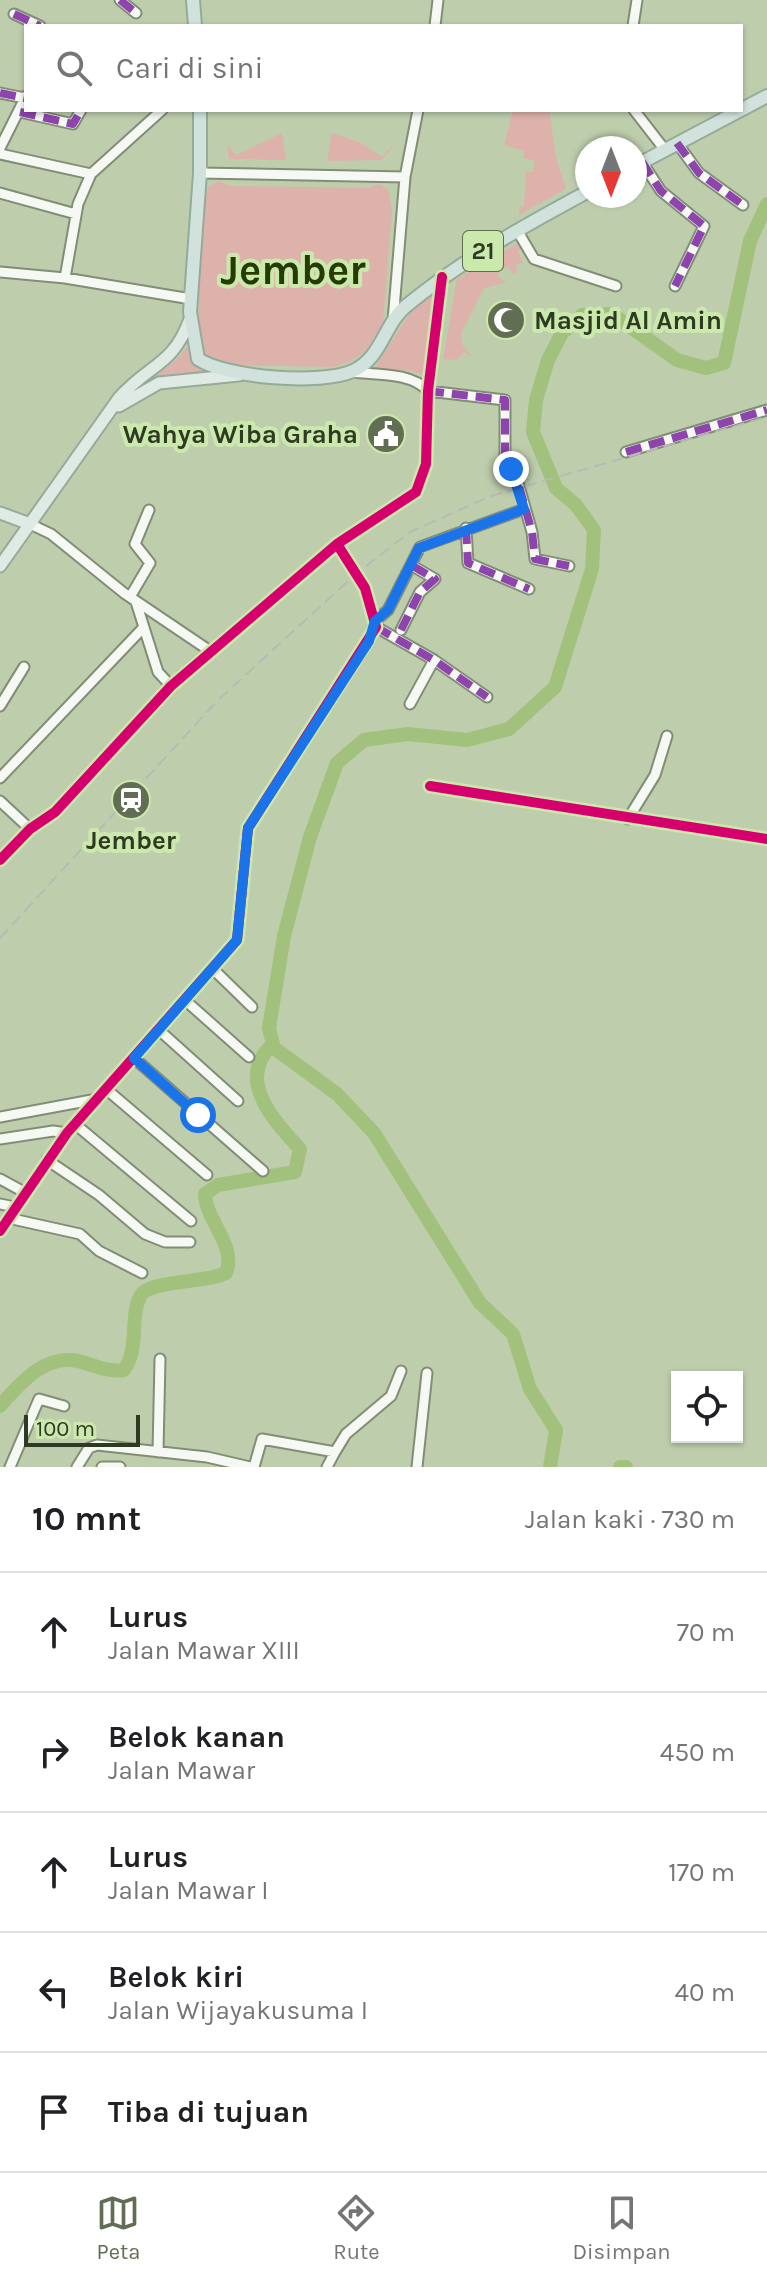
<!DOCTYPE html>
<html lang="id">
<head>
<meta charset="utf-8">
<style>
	:root { --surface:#fff; --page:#f6f6f6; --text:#202124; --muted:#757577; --line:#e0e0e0; --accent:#616e53 }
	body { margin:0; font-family:Karla,sans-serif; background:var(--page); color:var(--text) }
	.controls { position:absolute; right:24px; bottom:24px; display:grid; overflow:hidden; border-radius:0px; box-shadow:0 2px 6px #0004 }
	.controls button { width:72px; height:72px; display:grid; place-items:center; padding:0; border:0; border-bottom:2px solid var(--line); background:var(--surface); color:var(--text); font:40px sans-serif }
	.compass { position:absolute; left:575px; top:136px; width:72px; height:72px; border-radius:50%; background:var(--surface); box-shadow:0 2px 6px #0004; rotate:180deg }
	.scale { position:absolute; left:24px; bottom:20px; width:116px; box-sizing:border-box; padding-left:8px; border:4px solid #2f3a23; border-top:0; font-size:22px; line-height:28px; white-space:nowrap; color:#2f3a23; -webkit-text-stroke:6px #cce9ad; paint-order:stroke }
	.stop { position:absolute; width:24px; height:24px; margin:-18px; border:6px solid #1a73e8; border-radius:50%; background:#fff }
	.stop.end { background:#1a73e8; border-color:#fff; box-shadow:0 2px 8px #0008 }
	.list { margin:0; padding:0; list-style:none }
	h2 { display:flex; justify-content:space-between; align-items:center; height:104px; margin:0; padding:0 32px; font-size:34px }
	h2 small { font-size:26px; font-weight:400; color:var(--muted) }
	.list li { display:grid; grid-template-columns:52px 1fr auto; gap:24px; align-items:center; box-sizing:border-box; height:120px; padding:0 32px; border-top:2px solid var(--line) }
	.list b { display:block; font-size:30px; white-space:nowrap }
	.list p { margin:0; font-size:26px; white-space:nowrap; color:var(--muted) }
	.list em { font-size:26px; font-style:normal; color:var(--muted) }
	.icon { flex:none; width:44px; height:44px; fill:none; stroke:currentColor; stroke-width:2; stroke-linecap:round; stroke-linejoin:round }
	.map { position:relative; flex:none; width:767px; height:1467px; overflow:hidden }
	.search { position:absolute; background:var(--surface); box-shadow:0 2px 6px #0004; left:24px; right:24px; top:24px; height:88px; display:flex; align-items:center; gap:20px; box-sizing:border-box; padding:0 28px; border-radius:0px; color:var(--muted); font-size:30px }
	.sheet { height:704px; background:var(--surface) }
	nav { display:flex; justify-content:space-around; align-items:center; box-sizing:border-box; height:112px; border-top:2px solid var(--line); background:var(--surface); font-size:22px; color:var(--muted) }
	nav a { display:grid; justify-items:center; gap:4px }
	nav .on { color:var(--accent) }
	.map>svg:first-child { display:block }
</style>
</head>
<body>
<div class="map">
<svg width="767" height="1467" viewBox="0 0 767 1467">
	<rect width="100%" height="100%" fill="#becead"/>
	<!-- green -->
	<path fill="#ddb2ab" d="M513,110H549L556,157L566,189L519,215V207L524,206L526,171L533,172L535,161L523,158L524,151L504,145Z
		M282,133L286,160L229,159L227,144L236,155Z
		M332,133L359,142L382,157L400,137L382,160L327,161Z
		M219,181L230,186L369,188L379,184L388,189L392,210L383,323L367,350L351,361L333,367L232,365L206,360L197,340L204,197L209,186Z
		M521,241L524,248L518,251L523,263L516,264L517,272L513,274L509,267L501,268L498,277L507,282L484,288L461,334L463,346L473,357L464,352L457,360L443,359L457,279Z
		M438,286L427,378L413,371L375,368L411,311Z
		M187,347L199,366L215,373H180L133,390L176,360Z"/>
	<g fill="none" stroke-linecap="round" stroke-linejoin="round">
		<!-- river -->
		<path stroke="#a1c17c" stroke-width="14" d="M0,1406C22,1381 47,1352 82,1362C97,1367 109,1372 124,1370C140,1347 129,1315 141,1295C150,1280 207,1283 226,1273C237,1245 206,1222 205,1194L218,1185L295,1172L300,1149C275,1122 234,1079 273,1044
			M550,1467L556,1430L530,1389L513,1334L480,1303L374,1133L337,1094L274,1048L269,1028L284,936L310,837L337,763L364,740L408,734L467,740L509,729L555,687L592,569L594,530L576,505L556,488L533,432L536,400L548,360L562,333L582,315L612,314L677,360L706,368L724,363L750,241L767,204
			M620,1467H626"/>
		<!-- minor casing -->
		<g stroke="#818d74" stroke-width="13">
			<path id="minor" d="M120,0L136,13
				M14,14L40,26
				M435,26L438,0
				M633,26L637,0
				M0,93L25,98
				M634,110L665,150
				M20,112L73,124L81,110
				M677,143L699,173L743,205
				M0,148L26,96
				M0,154L91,174
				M642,162L661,191L704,226L675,286
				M200,173L405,177
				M0,193L76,214
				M517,230L534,259L616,286
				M0,272L65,278L191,299
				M65,278L78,204L91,174L162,110
				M393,321L405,177L418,110
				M352,372C376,375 411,372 428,391
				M428,391L505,400V461L519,486L532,532L535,559L569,566
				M626,452L767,410
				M30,524L51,534L124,593L210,651
				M466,528L468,563L529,589
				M130,597L150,563L135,544L149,510
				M136,602L158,672L171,686
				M375,621L388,610L420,547L524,509
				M376,627L434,660L487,697
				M401,630L420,592L435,579L411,565
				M187,671L337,544L416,492L426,464L428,391L442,277
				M410,704L434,660
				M0,706L24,667
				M0,778L143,628
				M430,786L767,839
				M0,801L30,829
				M628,819L655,775L667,736
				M0,860L30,829L55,812L182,675
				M214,970L252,1007
				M186,1001L249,1057
				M159,1030L238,1101
				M134,1058L263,1171
				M106,1089L207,1175
				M0,1117L97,1099
				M75,1124L191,1221
				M0,1139L53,1131L67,1133
				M47,1160L99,1195L145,1234L165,1242H190
				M0,1179L24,1192
				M0,1204L15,1207
				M8,1218L80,1234L99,1251L142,1273
				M0,1231L67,1133L237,940L248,828L376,627L365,588L337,544
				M158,1452L160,1359
				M10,1467L39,1399L64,1406
				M77,1467L89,1448L97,1445L207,1457L250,1467
				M102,1467H120
				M254,1467L262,1439L335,1452L346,1434L391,1396L401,1371
				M327,1467L335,1452
				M417,1467L427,1373"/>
		</g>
		<!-- major casing -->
		<g stroke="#94ab99" stroke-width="15">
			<path id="major" d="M119,406L159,383L239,375
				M0,513L30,524
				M0,566L119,398C149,364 173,366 190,319"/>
		</g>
		<!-- highway casing -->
		<g stroke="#94ab99" stroke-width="16">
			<path id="highway" d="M193,0L195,26
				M200,110V173L190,312L198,359C227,378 321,385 353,371C382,358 384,324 406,306C462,260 524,226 587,192
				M635,166L767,96"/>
		</g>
		<!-- minor -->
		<use href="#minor" stroke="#f5f8f3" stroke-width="9"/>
		<!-- major -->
		<use href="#major" stroke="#dfeae4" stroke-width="11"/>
		<!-- highway -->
		<use href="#highway" stroke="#d1e2dc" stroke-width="12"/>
		<!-- rail -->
		<path stroke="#b7bbb3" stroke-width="2" stroke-dasharray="12 6" stroke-linecap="butt" d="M0,938L218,700L356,574L410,532L491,496L767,417"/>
		<!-- quiet -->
		<path stroke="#8e44ad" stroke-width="8" stroke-dasharray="16 8" stroke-linecap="butt" d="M120,0L136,13
			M14,14L40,26
			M0,93L25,98
			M20,112L73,124L81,110
			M677,143L699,173L743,205
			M642,162L661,191L704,226L675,286
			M428,391L505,400V461L519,486L532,532L535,559L569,566
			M626,452L767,410
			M466,528L468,563L529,589
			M375,621L388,610L420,547L524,509
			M376,627L434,660L487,697
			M401,630L420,592L435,579L411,565"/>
		<!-- cycleway casing -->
		<g stroke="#cce9ad" stroke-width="15">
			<path id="cycleway" d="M430,786L767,839
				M0,860L30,829L55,812L171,686L337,544L416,492L426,464L428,391L442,277
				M0,1231L67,1133L237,940L248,828L376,627L365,588L337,544"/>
		</g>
		<!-- cycleway -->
		<use href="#cycleway" stroke="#d6006c" stroke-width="10"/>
	</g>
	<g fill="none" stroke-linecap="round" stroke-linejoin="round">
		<!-- route -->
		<path stroke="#1a73e8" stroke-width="10" d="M198,1115L134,1058L237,940L248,828L369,641L375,621L388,610L419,548L524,509L511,469"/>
	</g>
	<!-- icons -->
	<defs>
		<g id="mosque-disc" transform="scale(2)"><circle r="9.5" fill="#616e53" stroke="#cce9ad"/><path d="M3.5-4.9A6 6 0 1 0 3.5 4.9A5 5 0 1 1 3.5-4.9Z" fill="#fff"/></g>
		<g id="civic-disc" transform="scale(2)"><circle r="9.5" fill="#616e53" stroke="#cce9ad"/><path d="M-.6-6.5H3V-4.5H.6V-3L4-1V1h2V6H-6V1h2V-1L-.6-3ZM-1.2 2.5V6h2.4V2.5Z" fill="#fff"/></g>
		<g id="station-disc" transform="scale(2)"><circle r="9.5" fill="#616e53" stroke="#cce9ad"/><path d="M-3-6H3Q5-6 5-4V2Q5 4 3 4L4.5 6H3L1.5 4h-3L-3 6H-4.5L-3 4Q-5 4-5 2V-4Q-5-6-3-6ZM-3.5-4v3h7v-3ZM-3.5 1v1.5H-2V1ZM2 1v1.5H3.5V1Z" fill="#fff"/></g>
	</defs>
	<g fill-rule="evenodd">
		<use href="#mosque-disc" x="506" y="320"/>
		<use href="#civic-disc" x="386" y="434"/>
		<use href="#station-disc" x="131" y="800"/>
	</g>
	<g text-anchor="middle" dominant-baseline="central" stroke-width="8" stroke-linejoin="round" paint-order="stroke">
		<!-- shield labels -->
		<rect fill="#cce9ad" stroke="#5e6e4c" stroke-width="2" x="463" y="231" width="40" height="40" rx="6"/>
		<g font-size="24" font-weight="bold" fill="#2f3a23">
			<text x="483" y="251">21</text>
		</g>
		<!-- poi labels -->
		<g font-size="26" font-weight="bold" fill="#2f3a23" stroke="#cce9ad" text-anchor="start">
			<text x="534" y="320">Masjid Al Amin</text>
			<text x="358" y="434" text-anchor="end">Wahya Wiba Graha</text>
			<text x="131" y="840" text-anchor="middle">Jember</text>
		</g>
		<!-- town labels -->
		<g font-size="42" font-weight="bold" fill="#253b01" stroke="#cce9ad">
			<text x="293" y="270">Jember</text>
		</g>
	</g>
</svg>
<div class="controls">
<button><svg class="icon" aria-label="locate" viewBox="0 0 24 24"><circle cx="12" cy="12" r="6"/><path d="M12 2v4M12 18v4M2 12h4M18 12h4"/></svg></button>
</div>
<svg class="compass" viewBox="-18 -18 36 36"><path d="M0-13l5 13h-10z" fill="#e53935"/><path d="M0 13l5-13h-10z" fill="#757577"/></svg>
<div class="scale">100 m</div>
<div class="stop" style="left:198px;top:1115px"></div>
<div class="stop end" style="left:511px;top:469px"></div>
<div class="search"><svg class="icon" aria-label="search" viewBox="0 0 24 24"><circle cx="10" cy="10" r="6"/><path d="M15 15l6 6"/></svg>Cari di sini</div>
</div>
<section class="sheet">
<h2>10 mnt<small>Jalan kaki · 730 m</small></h2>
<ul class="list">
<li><svg class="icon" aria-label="ahead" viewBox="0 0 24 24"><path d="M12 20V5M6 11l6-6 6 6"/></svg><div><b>Lurus</b><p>Jalan Mawar XIII</p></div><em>70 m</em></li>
<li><svg class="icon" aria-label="right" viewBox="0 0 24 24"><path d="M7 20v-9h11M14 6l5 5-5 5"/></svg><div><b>Belok kanan</b><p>Jalan Mawar</p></div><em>450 m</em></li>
<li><svg class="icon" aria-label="ahead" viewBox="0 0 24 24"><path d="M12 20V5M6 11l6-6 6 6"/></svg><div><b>Lurus</b><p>Jalan Mawar I</p></div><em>170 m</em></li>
<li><svg class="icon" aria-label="left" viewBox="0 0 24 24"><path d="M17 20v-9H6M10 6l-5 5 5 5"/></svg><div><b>Belok kiri</b><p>Jalan Wijayakusuma I</p></div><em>40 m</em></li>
<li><svg class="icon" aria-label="arrive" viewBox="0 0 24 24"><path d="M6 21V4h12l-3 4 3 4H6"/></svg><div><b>Tiba di tujuan</b></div></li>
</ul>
</section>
<nav>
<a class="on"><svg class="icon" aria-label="map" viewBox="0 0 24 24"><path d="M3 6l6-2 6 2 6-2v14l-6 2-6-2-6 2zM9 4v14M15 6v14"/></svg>Peta</a>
<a><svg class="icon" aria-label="directions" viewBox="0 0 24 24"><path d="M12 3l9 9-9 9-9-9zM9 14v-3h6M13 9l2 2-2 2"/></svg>Rute</a>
<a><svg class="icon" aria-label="saved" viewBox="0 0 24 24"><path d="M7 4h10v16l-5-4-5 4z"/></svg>Disimpan</a>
</nav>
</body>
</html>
